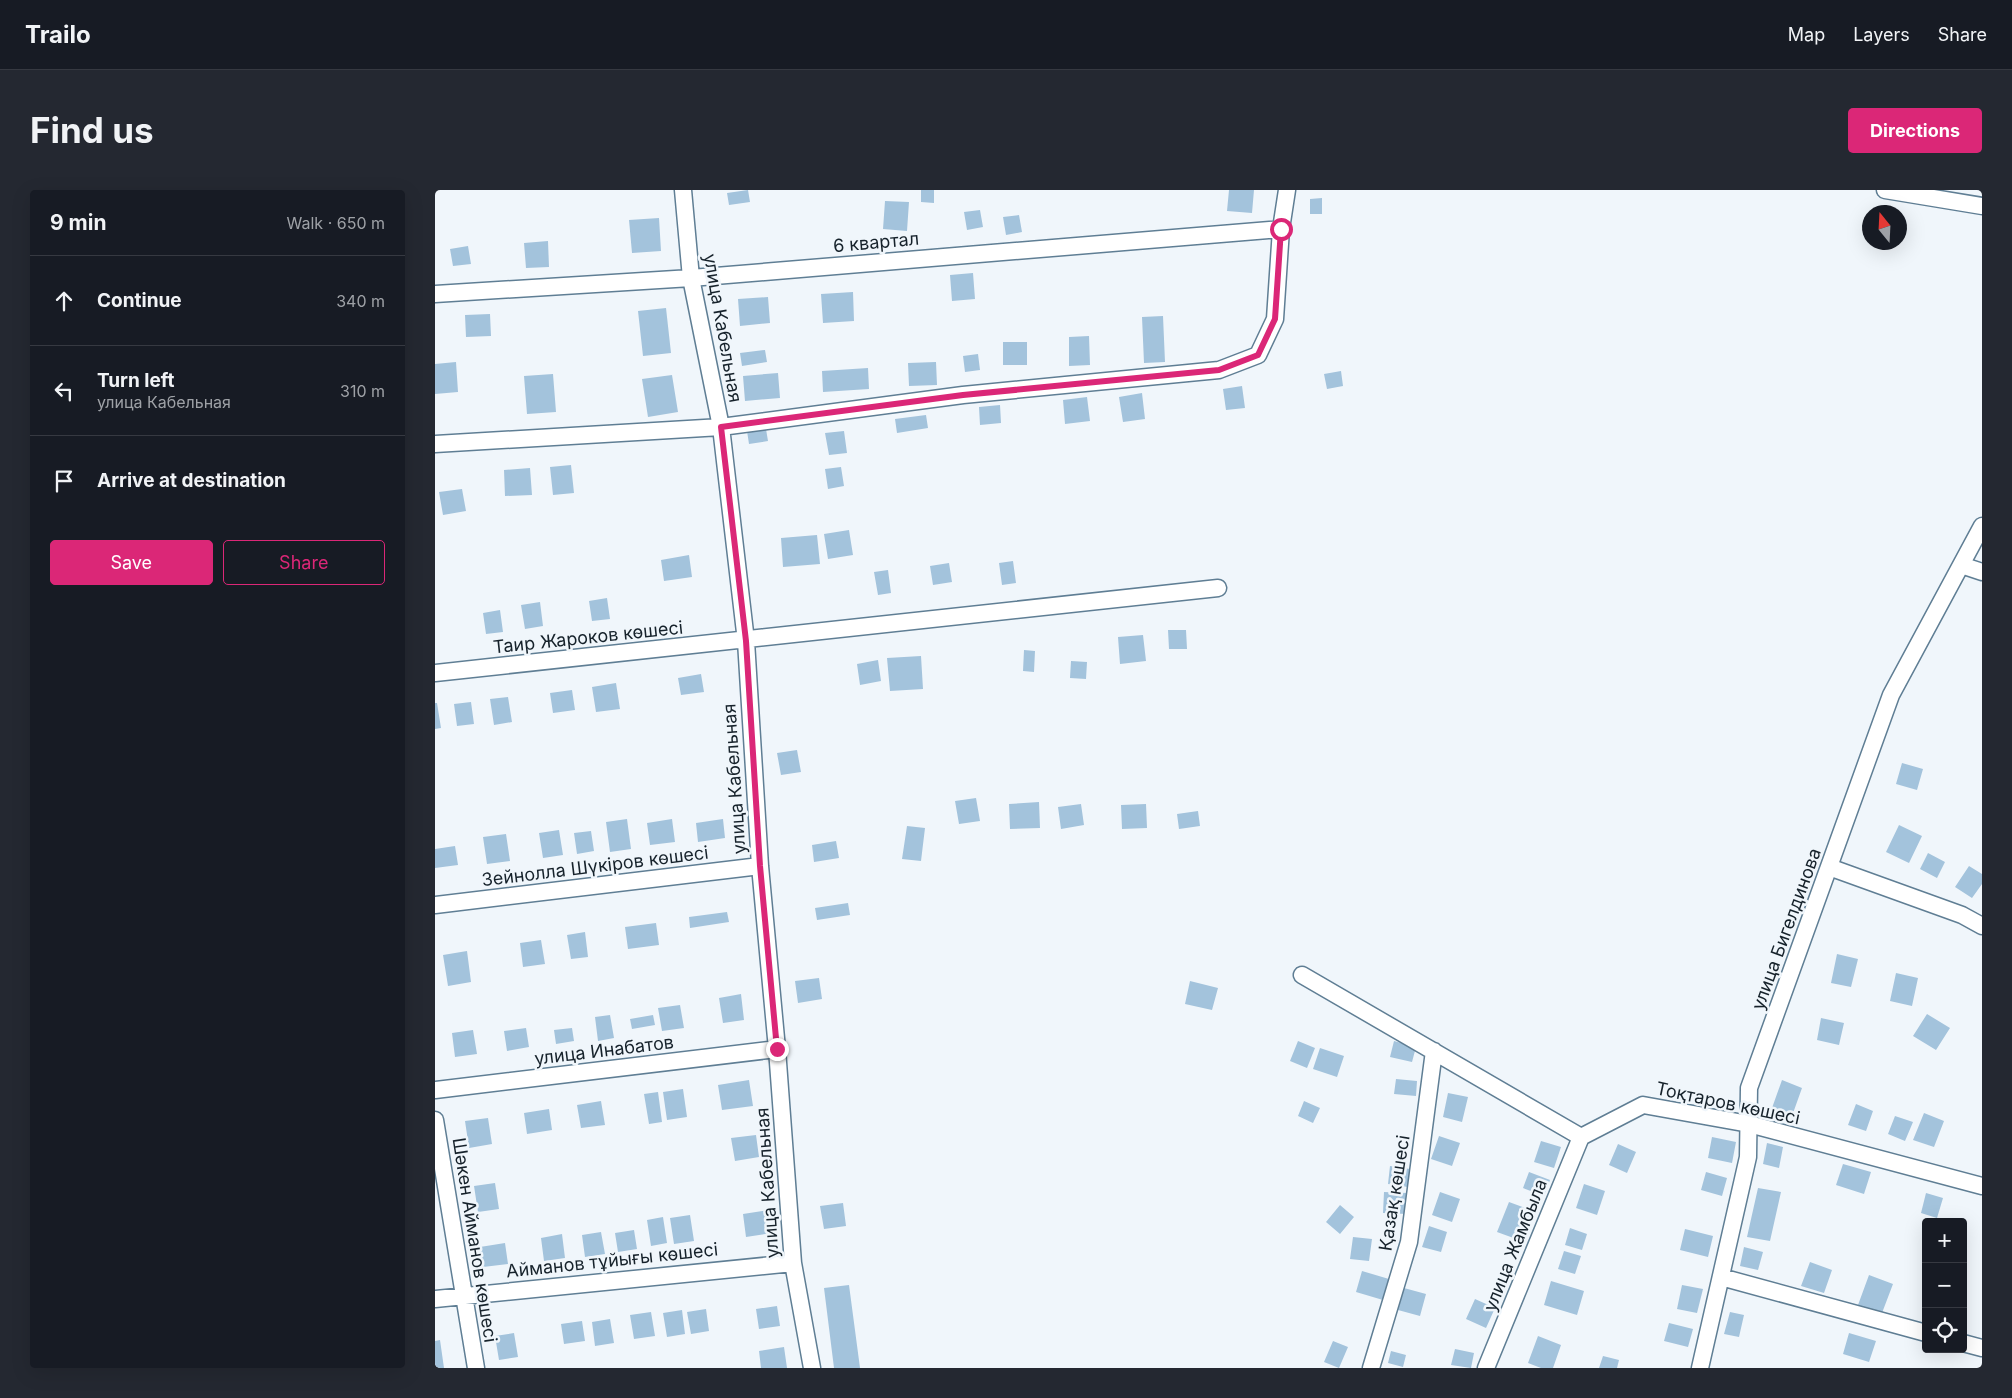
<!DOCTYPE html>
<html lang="en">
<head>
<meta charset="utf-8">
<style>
	:root { --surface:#171b24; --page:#242831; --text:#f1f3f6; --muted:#9ea1a6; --line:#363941; --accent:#db2777 }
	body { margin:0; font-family:Inter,sans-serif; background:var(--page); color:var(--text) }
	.controls { position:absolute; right:15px; bottom:15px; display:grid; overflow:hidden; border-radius:5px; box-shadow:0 5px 20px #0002 }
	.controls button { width:45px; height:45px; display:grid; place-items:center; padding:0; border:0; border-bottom:1px solid var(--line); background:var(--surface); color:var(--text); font:25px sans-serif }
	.compass { position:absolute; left:1427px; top:15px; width:45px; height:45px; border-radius:50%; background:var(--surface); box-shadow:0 5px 20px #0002; rotate:342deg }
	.stop { position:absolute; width:15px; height:15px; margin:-11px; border:4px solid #db2777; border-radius:50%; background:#fff }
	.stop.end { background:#db2777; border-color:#fff; box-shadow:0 1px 5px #0008 }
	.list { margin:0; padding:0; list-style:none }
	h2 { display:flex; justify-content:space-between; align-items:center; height:65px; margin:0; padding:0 20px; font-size:21px }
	h2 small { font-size:16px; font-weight:400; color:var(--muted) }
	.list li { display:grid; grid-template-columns:32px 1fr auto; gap:15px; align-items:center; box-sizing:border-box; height:90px; padding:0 20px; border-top:1px solid var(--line) }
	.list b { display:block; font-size:19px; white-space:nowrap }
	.list p { margin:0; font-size:16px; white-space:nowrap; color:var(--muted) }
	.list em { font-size:16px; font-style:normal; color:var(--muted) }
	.actions { display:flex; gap:10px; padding:15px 20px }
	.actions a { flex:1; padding:11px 0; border:1px solid var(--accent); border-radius:5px; text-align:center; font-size:18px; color:var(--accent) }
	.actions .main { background:var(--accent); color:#fff }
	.icon { flex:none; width:28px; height:28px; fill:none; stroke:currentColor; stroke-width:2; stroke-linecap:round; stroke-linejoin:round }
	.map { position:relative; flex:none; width:1547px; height:1178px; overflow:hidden; border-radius:5px }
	header { display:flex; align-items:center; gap:30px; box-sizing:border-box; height:70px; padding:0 25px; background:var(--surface); border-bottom:1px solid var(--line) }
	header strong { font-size:24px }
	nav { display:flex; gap:28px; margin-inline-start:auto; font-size:18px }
	.intro { display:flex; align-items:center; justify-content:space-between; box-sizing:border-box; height:120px; padding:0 30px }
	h1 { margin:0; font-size:35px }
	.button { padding:12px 22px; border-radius:5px; background:var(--accent); color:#fff; font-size:18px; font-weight:700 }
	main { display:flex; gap:30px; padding:0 30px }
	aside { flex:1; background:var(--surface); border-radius:5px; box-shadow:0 5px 20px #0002 }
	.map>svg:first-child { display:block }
</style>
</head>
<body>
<header>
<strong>Trailo</strong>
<nav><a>Map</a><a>Layers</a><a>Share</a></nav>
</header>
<div class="intro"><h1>Find us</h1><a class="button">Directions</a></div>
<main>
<aside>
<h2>9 min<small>Walk · 650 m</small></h2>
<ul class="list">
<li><svg class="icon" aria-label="ahead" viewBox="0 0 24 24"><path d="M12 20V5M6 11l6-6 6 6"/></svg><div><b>Continue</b></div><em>340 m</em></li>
<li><svg class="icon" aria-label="left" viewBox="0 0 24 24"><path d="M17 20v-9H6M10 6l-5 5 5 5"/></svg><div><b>Turn left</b><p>улица Кабельная</p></div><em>310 m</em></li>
<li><svg class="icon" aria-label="arrive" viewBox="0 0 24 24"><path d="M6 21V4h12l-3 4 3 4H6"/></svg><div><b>Arrive at destination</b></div></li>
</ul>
<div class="actions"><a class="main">Save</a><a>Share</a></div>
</aside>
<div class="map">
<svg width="1547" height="1178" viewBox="0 0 1547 1178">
	<rect width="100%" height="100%" fill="#f0f6fb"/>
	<!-- building -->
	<path fill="#a3c3dc" d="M313,0L315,12L294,15L292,3Z
		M486,0H499V13L486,12Z
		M794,0H819L817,23L792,21Z
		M887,8V24H875V9Z
		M450,11L474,12L472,41L448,39Z
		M545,20L548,37L532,40L529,22Z
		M584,25L587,42L571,45L568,27Z
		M224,28L226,61L197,63L194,30Z
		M113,51L114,77L91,78L89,53Z
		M33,56L36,74L18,76L15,59Z
		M538,83L540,109L517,111L515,85Z
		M418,102L419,131L388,133L386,104Z
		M333,107L335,133L305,136L303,109Z
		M231,118L236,163L208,166L203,121Z
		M55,124L56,146L31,147L30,125Z
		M728,126L730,172L709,173L707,127Z
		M654,146L655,175L634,176V147Z
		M568,152H592V175H568Z
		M330,160L332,172L307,176L305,163Z
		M543,164L545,180L530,182L528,166Z
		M21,172L23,202L0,204V174Z
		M501,172L502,195L474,196L473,173Z
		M433,178L434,199L388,202L387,181Z
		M906,181L908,196L892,199L889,184Z
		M343,183L345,208L310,211L308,186Z
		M118,184L121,222L92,224L89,186Z
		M237,185L243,222L213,227L207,189Z
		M807,196L810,218L791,220L788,199Z
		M707,203L710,229L688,232L684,207Z
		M652,207L655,231L630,234L628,210Z
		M565,215L566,233L545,235L544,217Z
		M491,225L493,238L462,243L460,229Z
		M331,239L333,251L314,254L312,241Z
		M409,241L412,263L394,265L390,243Z
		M136,275L139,303L118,305L115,277Z
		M406,277L409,296L393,299L390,279Z
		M95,278L97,305L70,306L69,280Z
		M27,299L31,321L8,325L4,302Z
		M414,340L418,365L393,369L389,344Z
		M382,345L385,374L348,377L346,348Z
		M254,365L257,387L229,391L226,370Z
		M578,371L581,393L567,395L564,373Z
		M514,373L517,392L498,395L495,376Z
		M453,380L456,403L443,405L439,382Z
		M172,408L175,429L157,431L154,411Z
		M105,412L108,436L90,439L86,415Z
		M65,420L68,442L51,444L48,423Z
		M733,440H751L752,459H734Z
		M708,445L711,471L685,474L683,447Z
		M589,460L600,461L599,482L588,481Z
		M486,466L488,499L455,501L452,468Z
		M443,470L446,491L425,495L422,474Z
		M636,471L652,472L651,489L635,488Z
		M266,484L269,502L246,505L243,488Z
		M181,493L185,519L161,522L157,497Z
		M137,500L140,520L118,523L115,503Z
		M73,507L77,532L59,535L55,509Z
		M36,512L39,534L22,536L19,514Z
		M0,513H2L6,538L0,539Z
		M362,560L366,582L346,585L342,563Z
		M1467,573L1488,579L1482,600L1461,594Z
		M541,608L545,631L524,634L520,611Z
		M604,612L605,638L575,639L574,614Z
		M646,614L649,635L626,639L623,617Z
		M711,614L712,638L687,639L686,615Z
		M763,621L765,636L744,639L742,624Z
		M192,629L196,659L175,662L171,632Z
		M237,629L240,652L215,655L212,633Z
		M288,629L290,648L263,652L261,633Z
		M1464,635L1487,646L1474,673L1451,662Z
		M472,636L490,638L486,671L467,669Z
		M124,640L128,665L108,668L104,643Z
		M156,641L159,661L142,664L139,643Z
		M71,644L75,671L52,674L48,647Z
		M401,651L404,668L379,672L377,655Z
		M20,656L23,675L0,678V659Z
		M1493,663L1510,672L1502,688L1485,679Z
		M1534,676L1547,684V694L1537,708L1520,697Z
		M413,713L415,725L382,730L380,718Z
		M292,722L294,732L255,738L254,727Z
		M221,733L224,755L193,759L190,737Z
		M150,742L153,767L136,769L132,745Z
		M106,750L110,774L88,777L85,753Z
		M32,761L36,792L13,796L8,765Z
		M1402,764L1423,769L1416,797L1396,793Z
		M1461,783L1483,788L1477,816L1455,811Z
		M384,788L387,809L363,813L360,791Z
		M755,791L783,798L777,820L750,814Z
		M306,804L309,830L288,833L284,808Z
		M245,815L249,838L227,841L223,818Z
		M1492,824L1515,838L1501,860L1478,846Z
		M175,825L179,848L163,851L160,827Z
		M218,825L220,835L197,839L195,829Z
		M1386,828L1409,833L1404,855L1382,850Z
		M91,838L94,857L72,861L69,841Z
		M137,838L139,851L121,854L119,840Z
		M38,840L42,864L20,867L17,843Z
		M863,851L880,858L872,878L855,871Z
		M959,851L981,857L977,872L955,867Z
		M885,858L909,866L902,887L878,879Z
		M961,889L982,891L981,906L959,904Z
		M314,890L318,916L287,920L283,895Z
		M1347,890L1367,898L1357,926L1337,918Z
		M248,899L252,927L232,930L228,902Z
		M223,902L227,932L214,934L209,904Z
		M1013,903L1033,907L1027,932L1008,927Z
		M166,911L170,935L146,938L142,915Z
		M869,911L885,918L878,933L863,926Z
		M1421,914L1438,921L1431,941L1413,935Z
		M114,919L117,940L92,944L89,923Z
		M1489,923L1509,931L1499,957L1478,950Z
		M1460,926L1478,932L1470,951L1453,944Z
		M53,928L57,954L34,958L30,931Z
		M321,945L324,967L300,971L296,948Z
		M1004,946L1025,953L1017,976L996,969Z
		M1277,947L1301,952L1297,973L1273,968Z
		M1106,951L1126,957L1119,978L1099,972Z
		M1332,953L1348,957L1344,978L1328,974Z
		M1183,954L1201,962L1192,983L1174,975Z
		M1408,974L1436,982L1429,1004L1401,995Z
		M955,976L975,979L973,997L953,994Z
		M1094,982L1115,990L1109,1006L1088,998Z
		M1271,982L1292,988L1287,1006L1266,1000Z
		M60,993L64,1019L43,1022L39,996Z
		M1149,994L1170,1001L1162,1025L1141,1018Z
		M1323,998L1346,1002L1335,1051L1312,1047Z
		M949,1002L972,1003V1024L948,1023Z
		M1005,1002L1025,1009L1017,1032L997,1025Z
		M1491,1003L1508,1008L1502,1028L1486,1023Z
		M1074,1012L1096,1020L1084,1050L1062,1042Z
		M408,1013L411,1036L389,1039L385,1016Z
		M905,1015L919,1027L905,1044L891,1032Z
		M333,1020L337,1043L311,1047L308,1024Z
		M255,1025L259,1051L239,1054L235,1028Z
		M228,1027L232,1053L216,1056L212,1030Z
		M994,1036L1012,1042L1006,1062L987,1057Z
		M1135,1038L1152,1044L1147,1060L1130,1055Z
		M1250,1039L1278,1046L1273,1067L1245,1060Z
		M199,1040L202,1059L183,1062L180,1043Z
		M166,1042L170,1064L150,1067L147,1045Z
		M127,1044L130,1068L109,1071L106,1048Z
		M918,1047L937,1049L934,1071L915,1069Z
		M70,1053L73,1074L48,1077L45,1057Z
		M1309,1057L1328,1062L1323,1080L1305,1076Z
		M1129,1061L1146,1066L1140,1084L1123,1079Z
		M1375,1072L1397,1080L1389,1103L1366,1096Z
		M927,1081L954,1089L948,1110L921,1102Z
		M1434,1085L1458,1094L1447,1123L1423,1115Z
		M1116,1091L1149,1101L1142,1125L1109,1115Z
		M414,1095L425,1178H399L389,1098Z
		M1247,1095L1268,1099L1262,1123L1242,1119Z
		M969,1098L991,1104L985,1126L963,1120Z
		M1040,1109L1060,1118L1051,1138L1031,1129Z
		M342,1116L345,1136L324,1139L321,1119Z
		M271,1119L274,1141L256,1144L252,1122Z
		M247,1120L250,1144L232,1147L228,1123Z
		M216,1122L220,1146L199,1149L195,1125Z
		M1295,1122L1309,1125L1304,1147L1289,1144Z
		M175,1129L179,1153L160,1156L157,1132Z
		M147,1131L150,1151L129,1154L126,1134Z
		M1234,1133L1258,1139L1253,1157L1229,1151Z
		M79,1143L83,1167L64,1170L60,1146Z
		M1414,1143L1441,1151L1434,1172L1408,1164Z
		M1103,1146L1126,1155L1118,1178H1106L1093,1173Z
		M5,1150L9,1178H0V1151Z
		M898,1151L913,1157L904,1178L889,1172Z
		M349,1157L352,1178H326L324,1161Z
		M1020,1159L1039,1163L1036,1178L1016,1175Z
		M956,1161L971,1165L968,1177L953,1173Z
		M1168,1166L1184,1170L1182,1178H1164Z"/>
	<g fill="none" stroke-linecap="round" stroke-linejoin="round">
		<!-- street casing -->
		<g stroke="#5f7e94" stroke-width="19">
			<path id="street" d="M248,0L256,88L286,237L311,451L325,676L342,859L358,1073L377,1178
				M1450,0L1547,16
				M0,104L256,88L846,39L852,0
				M0,254L286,237L528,205L784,180L823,165L840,129L846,39
				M1526,375L1547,382
				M0,483L783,398
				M1394,677L1527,725L1547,736
				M0,715L325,676
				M867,785L1146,947L1208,915L1314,934L1547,996
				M0,900L342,859
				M0,930L41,1178
				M1286,1087L1491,1143
				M0,1109L358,1073
				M1528,1153L1547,1158
				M936,1178L974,1052L999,861
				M1051,1178L1146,947
				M1265,1178L1313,967L1314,898L1456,505L1547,336"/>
		</g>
		<!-- street -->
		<use href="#street" stroke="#fff" stroke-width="16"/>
	</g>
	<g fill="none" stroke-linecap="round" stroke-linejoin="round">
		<!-- route -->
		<path stroke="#db2777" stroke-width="6" d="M342,859L325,676L311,451L286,237L528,205L784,180L823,165L840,129L846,39"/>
	</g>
	<g text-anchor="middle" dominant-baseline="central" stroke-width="5" stroke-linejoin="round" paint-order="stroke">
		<!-- street labels -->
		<g font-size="18" fill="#16222b" stroke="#f0f6fb">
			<text transform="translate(441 52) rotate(-5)">6 квартал</text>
			<text transform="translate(288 138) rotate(80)">улица Кабельная</text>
			<text transform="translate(153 447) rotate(-6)">Таир Жароков көшесі</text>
			<text transform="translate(299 589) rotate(-94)">улица Кабельная</text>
			<text transform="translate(160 676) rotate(-7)">Зейнолла Шүкіров көшесі</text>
			<text transform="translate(1351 739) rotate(-70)">улица Бигелдинова</text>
			<text transform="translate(169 860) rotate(-7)">улица Инабатов</text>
			<text transform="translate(1293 913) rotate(12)">Тоқтаров көшесі</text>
			<text transform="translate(332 993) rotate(-94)">улица Кабельная</text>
			<text transform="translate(959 1003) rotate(-81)">Қазақ көшесі</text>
			<text transform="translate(40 1050) rotate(81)">Шәкен Айманов көшесі</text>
			<text transform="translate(1080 1055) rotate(-68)">улица Жамбыла</text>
			<text transform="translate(177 1070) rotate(-6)">Айманов тұйығы көшесі</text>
		</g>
	</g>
</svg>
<div class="controls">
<button>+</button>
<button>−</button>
<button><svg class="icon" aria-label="locate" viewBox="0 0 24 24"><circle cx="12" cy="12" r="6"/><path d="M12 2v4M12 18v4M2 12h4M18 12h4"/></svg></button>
</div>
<svg class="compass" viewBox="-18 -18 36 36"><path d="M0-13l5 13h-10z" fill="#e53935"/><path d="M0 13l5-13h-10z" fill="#9ea1a6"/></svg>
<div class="stop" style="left:846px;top:39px"></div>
<div class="stop end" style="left:342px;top:859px"></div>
</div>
</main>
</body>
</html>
